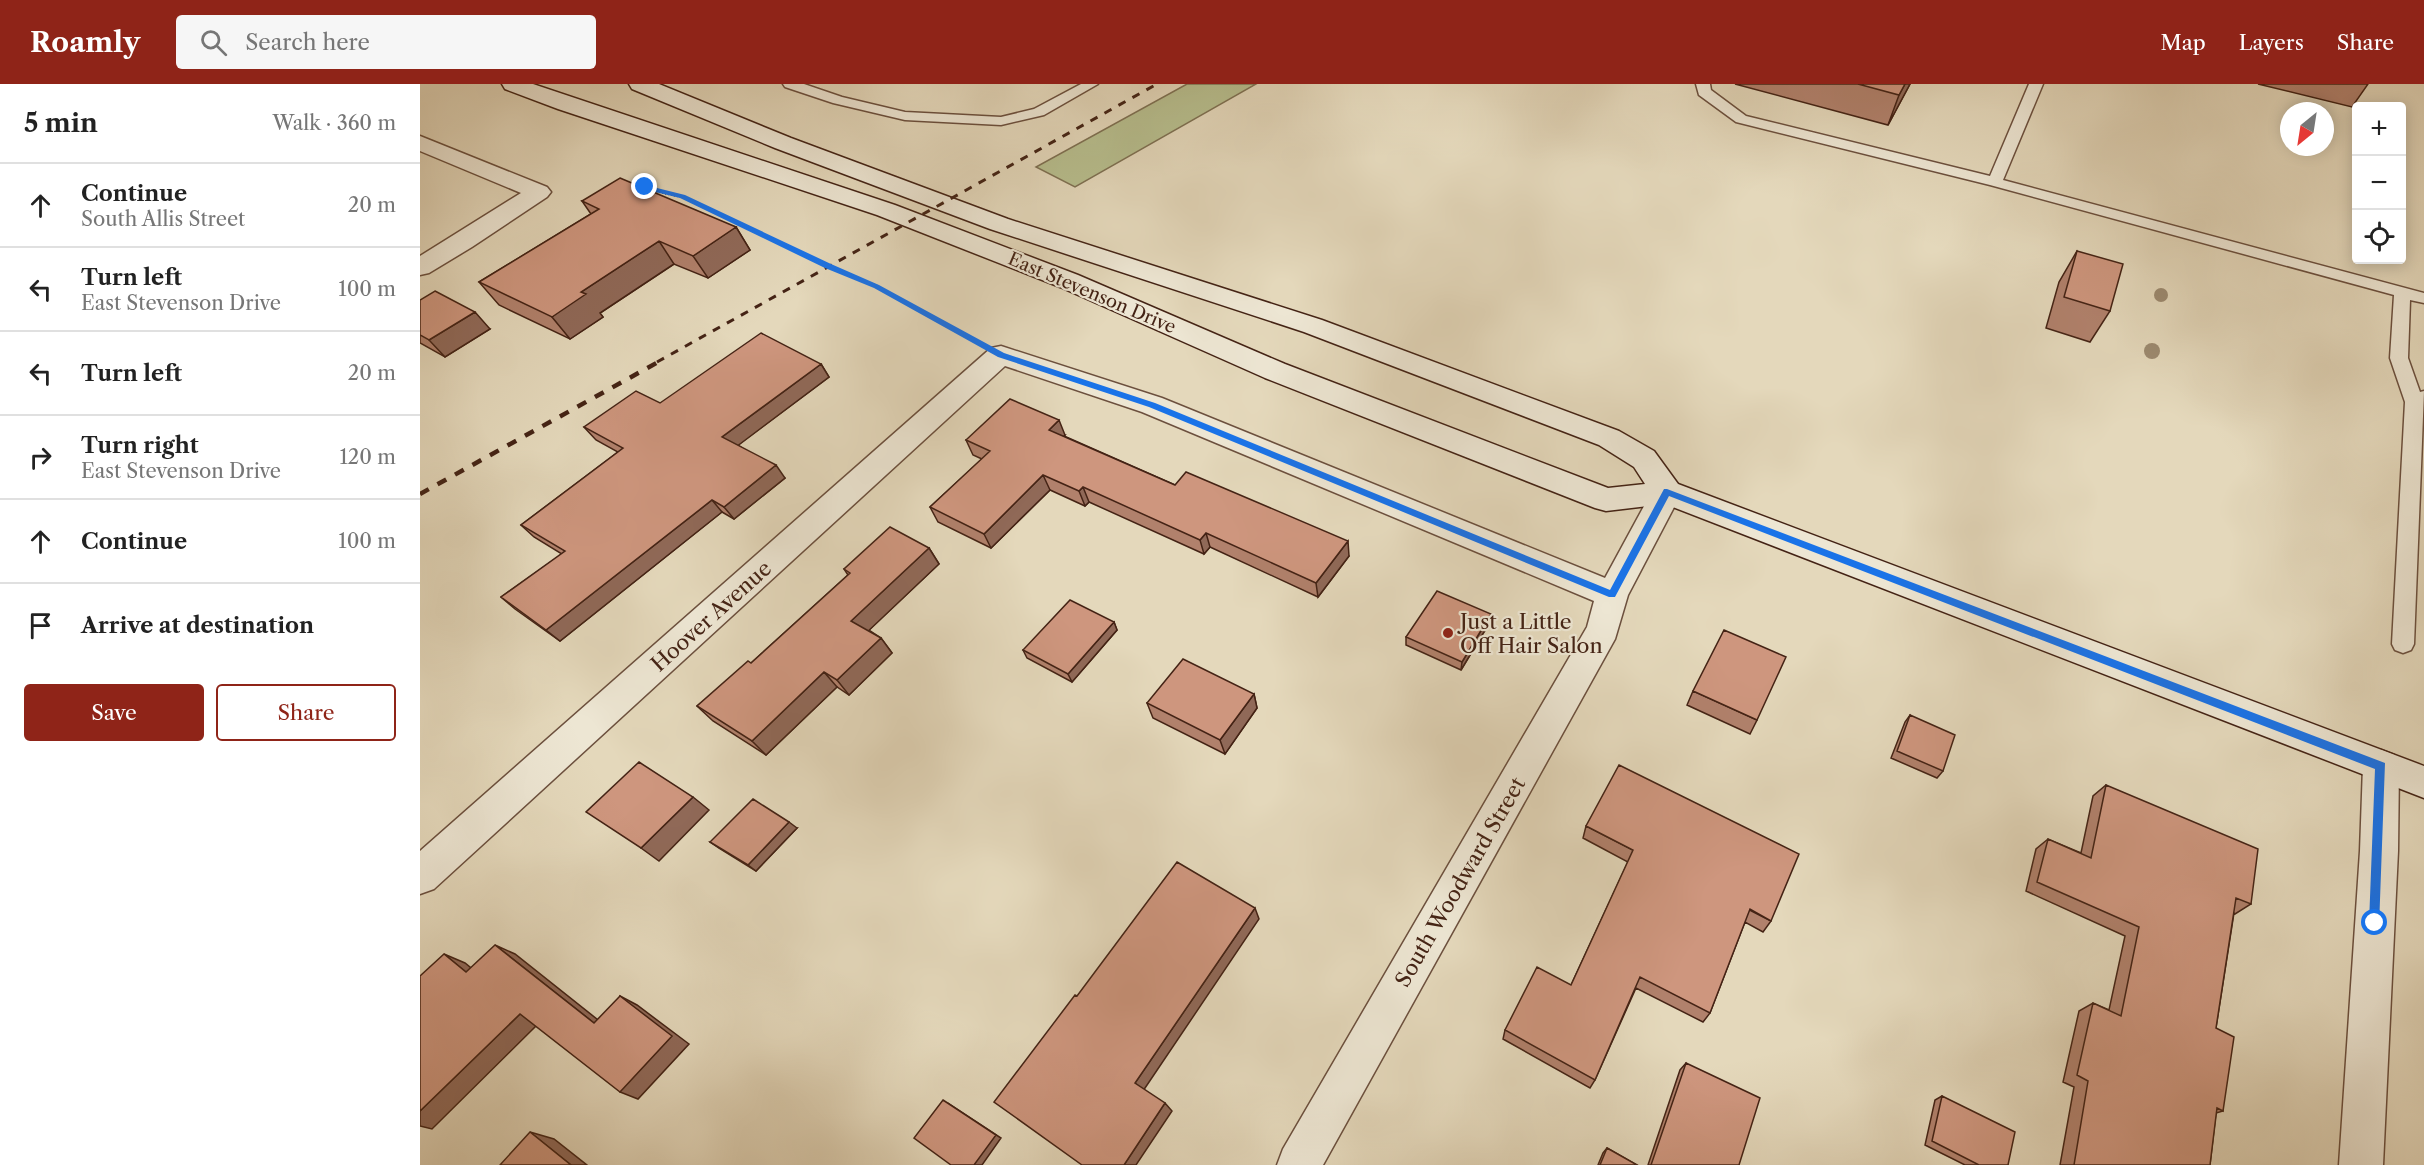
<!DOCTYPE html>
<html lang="en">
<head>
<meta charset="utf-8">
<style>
	:root { --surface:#fff; --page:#f6f6f6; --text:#222; --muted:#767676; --line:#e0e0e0; --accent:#8f2418 }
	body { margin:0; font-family:"Libre Caslon Text",serif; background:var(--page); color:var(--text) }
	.controls { position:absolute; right:18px; top:18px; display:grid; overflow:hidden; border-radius:6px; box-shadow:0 3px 15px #0003 }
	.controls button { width:54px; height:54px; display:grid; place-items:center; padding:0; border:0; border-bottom:2px solid var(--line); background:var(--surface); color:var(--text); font:30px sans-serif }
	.compass { position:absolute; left:1860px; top:18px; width:54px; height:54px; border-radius:50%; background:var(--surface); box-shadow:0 3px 15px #0003; rotate:210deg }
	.stop { position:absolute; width:18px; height:18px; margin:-14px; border:4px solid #1a73e8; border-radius:50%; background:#fff }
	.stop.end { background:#1a73e8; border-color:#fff; box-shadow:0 2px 6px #0008 }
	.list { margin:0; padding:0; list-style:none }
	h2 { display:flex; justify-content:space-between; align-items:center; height:78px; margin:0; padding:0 24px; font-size:26px }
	h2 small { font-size:20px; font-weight:400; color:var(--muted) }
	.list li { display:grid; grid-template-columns:39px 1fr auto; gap:18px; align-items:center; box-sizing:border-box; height:84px; padding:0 24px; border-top:2px solid var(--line) }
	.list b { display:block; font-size:22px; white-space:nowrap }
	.list p { margin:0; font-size:20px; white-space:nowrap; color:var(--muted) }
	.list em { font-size:20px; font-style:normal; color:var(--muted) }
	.actions { display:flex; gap:12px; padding:18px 24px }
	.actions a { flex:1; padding:14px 0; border:2px solid var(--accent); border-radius:6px; text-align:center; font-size:21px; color:var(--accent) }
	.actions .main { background:var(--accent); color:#fff }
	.icon { flex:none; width:33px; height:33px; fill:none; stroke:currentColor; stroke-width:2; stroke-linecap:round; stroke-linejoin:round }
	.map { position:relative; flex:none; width:2004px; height:1081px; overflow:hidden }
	header { display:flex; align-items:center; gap:36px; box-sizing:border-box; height:84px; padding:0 30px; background:var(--accent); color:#fff }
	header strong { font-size:28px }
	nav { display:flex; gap:33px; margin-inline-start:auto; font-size:21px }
	.search { width:420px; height:54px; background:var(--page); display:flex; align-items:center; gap:15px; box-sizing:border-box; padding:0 21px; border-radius:6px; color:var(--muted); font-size:22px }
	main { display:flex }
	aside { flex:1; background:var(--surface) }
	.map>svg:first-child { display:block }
</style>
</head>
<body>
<header>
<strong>Roamly</strong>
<div class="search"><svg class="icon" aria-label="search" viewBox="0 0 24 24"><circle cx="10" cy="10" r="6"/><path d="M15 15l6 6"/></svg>Search here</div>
<nav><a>Map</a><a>Layers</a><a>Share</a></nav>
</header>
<main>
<aside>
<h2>5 min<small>Walk · 360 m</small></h2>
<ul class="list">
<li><svg class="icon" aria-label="ahead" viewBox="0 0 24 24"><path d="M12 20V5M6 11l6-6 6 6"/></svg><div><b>Continue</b><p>South Allis Street</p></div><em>20 m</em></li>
<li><svg class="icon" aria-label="left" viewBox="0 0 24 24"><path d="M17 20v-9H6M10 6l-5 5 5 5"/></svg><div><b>Turn left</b><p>East Stevenson Drive</p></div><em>100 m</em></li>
<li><svg class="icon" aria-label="left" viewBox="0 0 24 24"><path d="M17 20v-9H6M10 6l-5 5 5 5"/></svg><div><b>Turn left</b></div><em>20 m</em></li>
<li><svg class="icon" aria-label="right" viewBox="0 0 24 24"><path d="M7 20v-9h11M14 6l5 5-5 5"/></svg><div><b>Turn right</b><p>East Stevenson Drive</p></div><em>120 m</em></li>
<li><svg class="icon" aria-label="ahead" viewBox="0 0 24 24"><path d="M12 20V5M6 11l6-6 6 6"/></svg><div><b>Continue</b></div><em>100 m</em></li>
<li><svg class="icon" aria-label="arrive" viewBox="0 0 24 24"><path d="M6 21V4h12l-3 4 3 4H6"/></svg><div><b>Arrive at destination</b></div></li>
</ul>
<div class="actions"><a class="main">Save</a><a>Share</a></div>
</aside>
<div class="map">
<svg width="2004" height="1081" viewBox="0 0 2004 1081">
	<rect width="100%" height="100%" fill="#e4d8bb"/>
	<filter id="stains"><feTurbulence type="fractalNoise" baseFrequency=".00333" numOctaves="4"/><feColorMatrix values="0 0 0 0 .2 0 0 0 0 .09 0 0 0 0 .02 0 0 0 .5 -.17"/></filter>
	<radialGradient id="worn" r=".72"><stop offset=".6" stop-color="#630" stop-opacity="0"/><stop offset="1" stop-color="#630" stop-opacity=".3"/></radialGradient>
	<!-- green -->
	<path fill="#b7be8e" stroke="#7e7052" stroke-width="1.5" d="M767,0H836L655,103L616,83Z"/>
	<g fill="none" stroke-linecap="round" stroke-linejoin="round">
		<!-- service casing -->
		<g stroke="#6c503e" stroke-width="3">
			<path id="service" d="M363,0H384L422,13L485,28L581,33L614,25L661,0H678L624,31L581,41L485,36L413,19L365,3Z
				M1276,0H1290L1291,6L1326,32L1570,92L1609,0H1623L1583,96L2004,209V219L1990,216L1988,274L2000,308L2004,307L1994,560L1991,566L1983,569L1975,566L1972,560L1985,318L1970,274L1974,211L1570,101L1316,38L1279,11Z"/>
		</g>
		<!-- minor casing -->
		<g stroke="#6c503e" stroke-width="3">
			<path id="minor" d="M0,52L127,103L131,108L127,113L52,163L9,189L0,191V172L101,109L0,67Z
				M581,262L742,314L1185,494L1236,400L1247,397L1258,400L1262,408L1208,511L1195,555L903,1081H857L863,1065L1167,543L1174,517L722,328L585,282L14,805L0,810V767L571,264Z
				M1961,666L1974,671L1979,682L1978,767L1963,1081H1919L1940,767L1943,682L1948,671Z"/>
		</g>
		<!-- secondary casing -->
		<g stroke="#442315" stroke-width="3">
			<path id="secondary" d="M82,0H113L475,121L658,191L865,280L1188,404L1225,400L1214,383L1179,361L884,248L570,145L355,64L212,5L209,0H239L371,54L588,135L902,236L1199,347L1234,367L1258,400L2004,682V714L1245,420L1186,427L1175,424L845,294L640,203L457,131L138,25L85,5Z"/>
		</g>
		<!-- path -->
		<path stroke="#442315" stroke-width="3" stroke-dasharray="1 2" stroke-linecap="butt" d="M219,103L263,113L408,182L456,202L549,253"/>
		<!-- service -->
		<use href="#service" fill="#ede6d3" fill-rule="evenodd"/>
		<!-- minor -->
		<use href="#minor" fill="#ede6d3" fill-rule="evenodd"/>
		<!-- secondary -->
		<use href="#secondary" fill="#ede6d3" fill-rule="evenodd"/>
		<!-- rail-far1 -->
		<path stroke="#442315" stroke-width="3" stroke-dasharray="8 8" stroke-linecap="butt" d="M237,278L737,0"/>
		<!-- rail -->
		<path stroke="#442315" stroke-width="4.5" stroke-dasharray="10 10" stroke-linecap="butt" d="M0,410L240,277"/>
	</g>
	<!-- trees -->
	<g fill="#9c8a70">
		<circle cx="1741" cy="211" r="7"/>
		<circle cx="1732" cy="267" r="8"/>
	</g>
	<!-- wall -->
	<path fill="#b1816c" stroke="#442315" stroke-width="1.5" d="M1315,0H1490L1468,41Z
		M1838,0H1948L1932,23Z
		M162,117L316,143L330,166L288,194L254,180L180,229L183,233L150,255L79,221L59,198L171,130Z
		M1657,167L1690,227L1670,258L1626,244L1639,198Z
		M0,216L70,245L25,273L0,259Z
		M401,280L409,293L318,361L365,394L314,435L302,428L140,557L95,525L81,513L142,470L114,453L101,441L198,368L176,356L164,343L240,319Z
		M645,351L644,352L755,401L929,472L898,513L790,463L784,470L669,418L665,422L630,406L571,464L518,438L510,423L562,375L553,371L546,356Z
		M509,464L519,480L449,546L461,554L472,569L429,611L417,603L346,671L293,637L277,622L331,579L428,491L424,485Z
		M694,538L697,546L652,598L607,574L603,566Z
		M1070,538L1041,586L986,561V553Z
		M1273,607L1337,636L1330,650L1267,621Z
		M834,610L837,624L805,670L733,634L727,619Z
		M1490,631L1523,687L1517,694L1471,674L1485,638Z
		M1686,701L1831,820L1815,830L1814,829L1796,944L1803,1027L1796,1029L1790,1081H1640L1654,1003L1643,998L1659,927L1673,919L1689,926L1705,852L1606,807L1616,765L1628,755L1661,769L1673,712Z
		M1166,742L1351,837L1343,848L1325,838L1290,929L1283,938L1216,904L1175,996L1170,1004L1083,955L1085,946L1151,901L1208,778L1163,754Z
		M377,744L336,787L299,764L290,758Z
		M1266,979L1319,1081H1228L1260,986Z
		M1522,1012L1588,1081H1545L1505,1061L1515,1016Z
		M1187,1064L1217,1081H1178L1183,1069Z"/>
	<!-- shaded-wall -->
	<path fill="#906958" stroke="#442315" stroke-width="1.5" d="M1485,0H1490L1468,41L1479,11Z
		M316,143L330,166L288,194L273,172Z
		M239,157L254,180L180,229L183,233L150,255L132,233L161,208Z
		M55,228L70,245L25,273L9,256Z
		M401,280L409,293L312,366L302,353Z
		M639,336L645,351L635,361L629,346Z
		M356,381L365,394L314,435L304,423Z
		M623,391L630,406L571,464L564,450Z
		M663,403L669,418L665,422L659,407Z
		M292,416L302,428L140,557L126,546Z
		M786,449L790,463L784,470L780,456Z
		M928,457L929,472L898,513L896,499Z
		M509,464L519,480L443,552L431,537Z
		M1071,530L1070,538L1041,586L1042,578Z
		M694,538L697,546L652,598L648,590Z
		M461,554L472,569L429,611L417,596Z
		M404,588L417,603L346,671L332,657Z
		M834,610L837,624L805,670L800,656Z
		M273,713L289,726L239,777L221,764Z
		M369,738L377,744L336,787L328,781Z
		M835,824L839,835L723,1007L715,999Z
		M75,861L95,870L192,947L174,939Z
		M24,870L45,879L67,897L46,888Z
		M200,912L217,921L269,960L218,1015L200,1008Z
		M100,930L120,938L12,1045L0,1042V1027Z
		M745,1019L752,1027L716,1081H704Z
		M529,1020L581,1054L562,1081H554Z
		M110,1048L134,1055L167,1081H151Z"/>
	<!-- building -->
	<path fill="#ce967e" stroke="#442315" stroke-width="1.5" d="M1438,0H1485L1479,11Z
		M200,94L316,143L273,172L239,157L161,208L166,210L132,233L59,198L179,125L162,117Z
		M1657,167L1703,180L1690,227L1644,213Z
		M15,207L55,228L9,256L0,251V216Z
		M341,249L401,280L302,353L356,381L304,423L292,416L126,546L81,513L145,467L101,441L203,364L164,343L216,307L240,319Z
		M590,315L639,336L629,346L755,401L766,388L928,457L896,499L786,449L780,456L663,403L659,407L623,391L564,450L510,423L570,367L546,356Z
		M470,443L509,464L431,537L461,554L417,596L404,588L332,657L277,622L328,577L331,579L430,489L424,485Z
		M1017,507L1071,530L1042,578L986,553Z
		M650,516L694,538L648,590L603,566Z
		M1304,546L1366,573L1337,636L1273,607Z
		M763,575L834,610L800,656L727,619Z
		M1490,631L1535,651L1523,687L1477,667Z
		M219,678L273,713L221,764L166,728Z
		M1199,681L1379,770L1351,837L1330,825L1290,929L1220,893L1175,996L1085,946L1117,883L1151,901L1213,766L1166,742Z
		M1686,701L1838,765L1831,820L1816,814L1796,944L1814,953L1803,1027L1797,1024L1790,1081H1654L1668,997L1657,991L1673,919L1701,932L1719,843L1617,798L1628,755L1671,774Z
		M333,715L369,738L328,781L290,758Z
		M757,778L835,824L715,999L745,1019L704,1081H662L574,1018L655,911L657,912Z
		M75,861L174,939L200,912L252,952L200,1008L100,930L0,1027V892L24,870L46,888Z
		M1266,979L1340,1014L1319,1081H1231Z
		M1522,1012L1595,1048L1588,1081H1559L1512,1057Z
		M523,1016L576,1051L554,1081H531L494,1054Z
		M110,1048L151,1081H80Z
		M1187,1064L1217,1081H1180Z"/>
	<!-- route -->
	<path fill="#1a73e8" d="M225,101L265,111L411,180L459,201L584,269L735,319L1190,506L1244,405H1247L1965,679L1959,843H1951L1949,839L1955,685L1249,412L1195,513H1189L729,323L578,273L454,204L405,184L260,114L223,105Z"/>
	<!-- markers -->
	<circle fill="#8f2418" stroke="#ede6d3" stroke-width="2" cx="1028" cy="549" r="6"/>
	<g text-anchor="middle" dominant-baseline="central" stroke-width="4.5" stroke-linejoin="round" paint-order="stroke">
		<!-- far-street labels -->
		<g font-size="18" fill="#442315" stroke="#ede6d3">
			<text transform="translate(672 209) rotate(23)">East Stevenson Drive</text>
		</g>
		<!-- street labels -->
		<g font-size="21" fill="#442315" stroke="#ede6d3">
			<text transform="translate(291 532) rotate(-42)">Hoover Avenue</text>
			<text transform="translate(1040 798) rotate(-60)">South Woodward Street</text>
		</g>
		<!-- poi labels -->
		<g font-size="21" fill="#442315" stroke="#ede6d3" text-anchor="start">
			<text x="1040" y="537">Just a Little<tspan x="1040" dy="24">Off Hair Salon</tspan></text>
		</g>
	</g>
	<rect width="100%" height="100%" filter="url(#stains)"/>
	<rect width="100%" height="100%" fill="url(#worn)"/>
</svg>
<div class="controls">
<button>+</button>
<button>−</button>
<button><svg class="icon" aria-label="locate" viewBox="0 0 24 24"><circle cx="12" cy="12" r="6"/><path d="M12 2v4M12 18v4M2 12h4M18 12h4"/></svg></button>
</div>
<svg class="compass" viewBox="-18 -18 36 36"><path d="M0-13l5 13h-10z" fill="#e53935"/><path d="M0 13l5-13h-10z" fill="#767676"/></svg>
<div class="stop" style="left:1955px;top:839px"></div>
<div class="stop end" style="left:225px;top:103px"></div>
</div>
</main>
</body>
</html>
